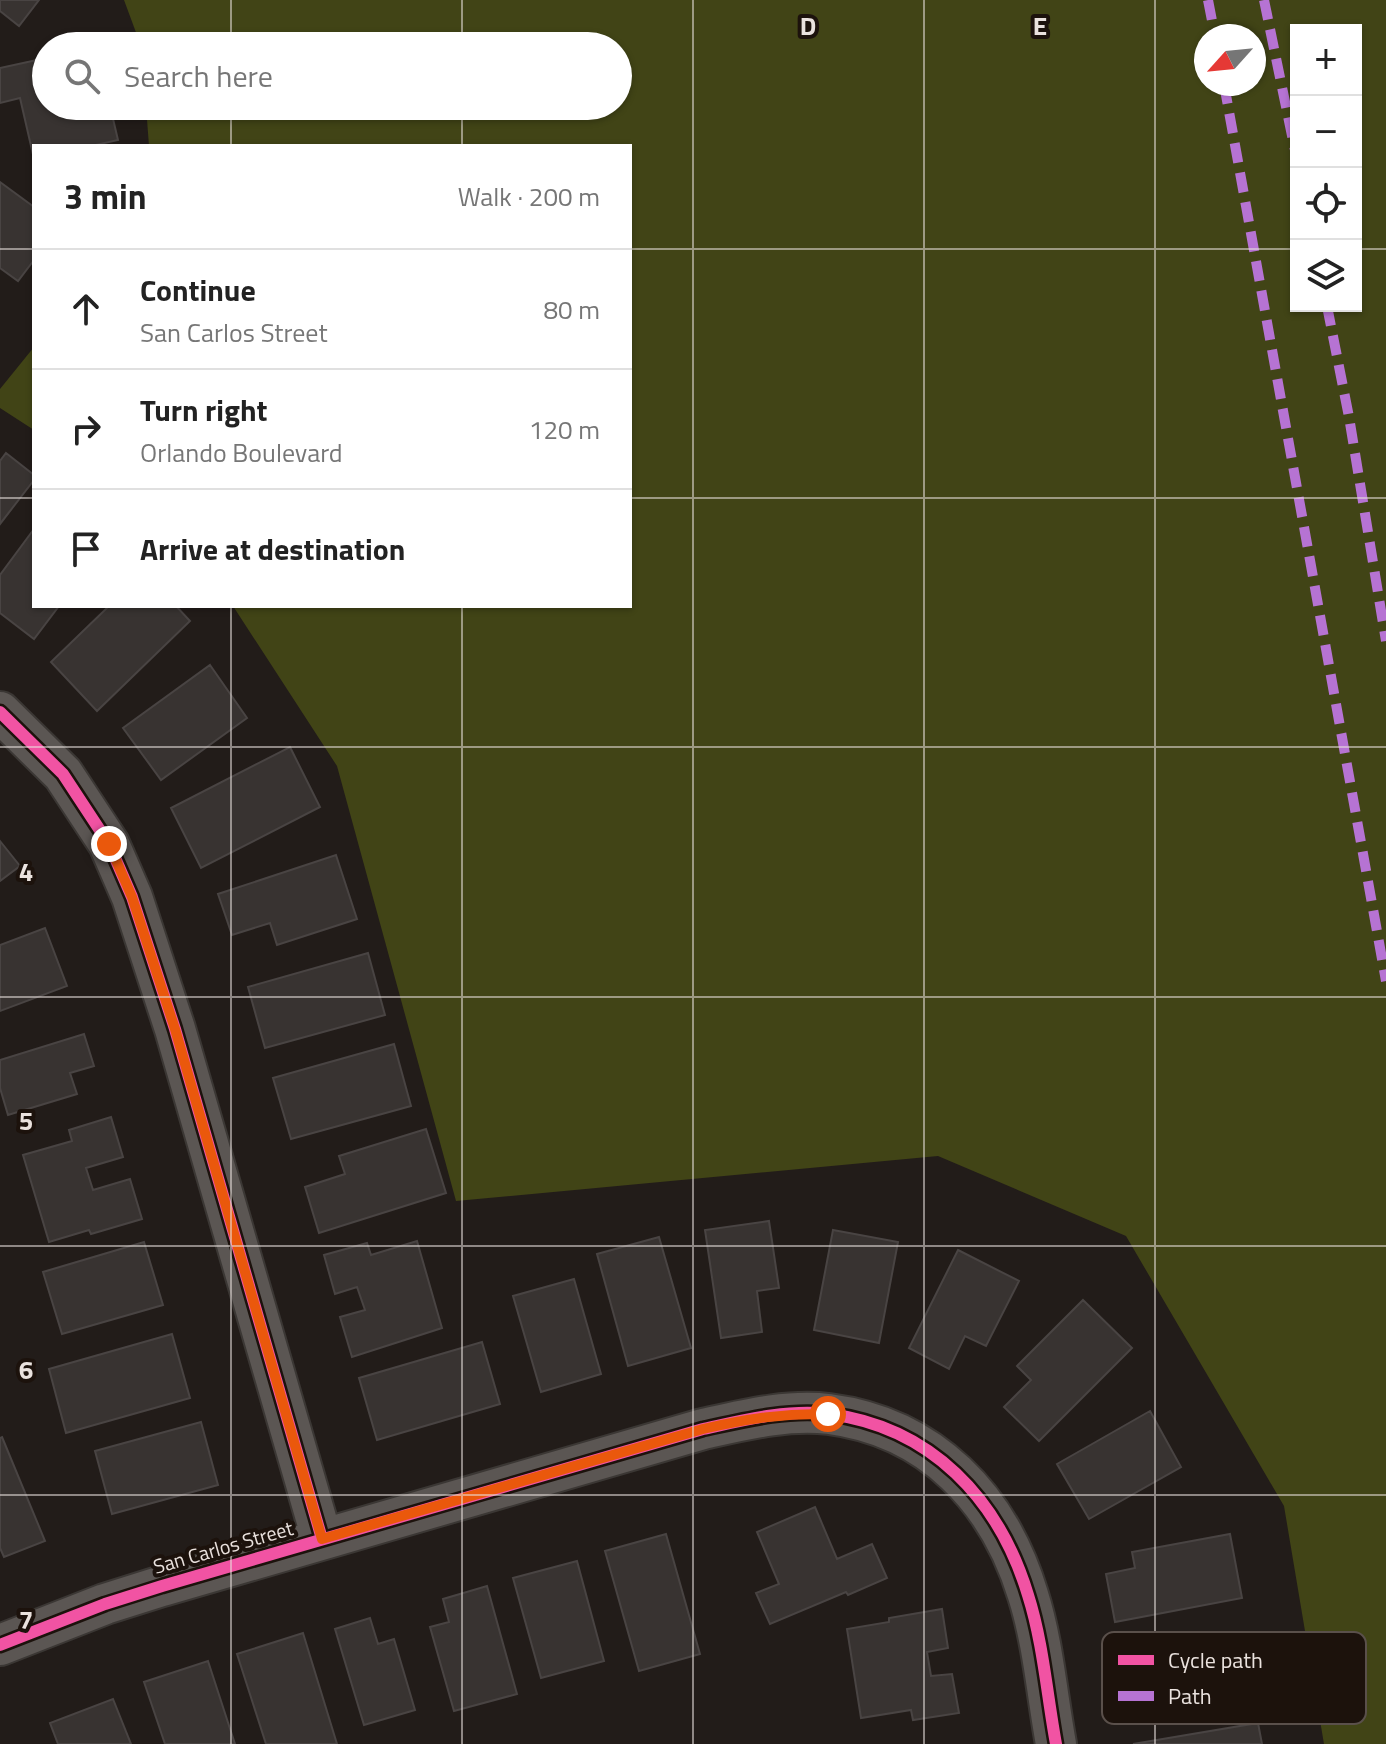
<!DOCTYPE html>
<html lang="en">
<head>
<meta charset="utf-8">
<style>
	:root { --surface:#fff; --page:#f6f6f6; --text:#222; --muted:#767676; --line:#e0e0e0 }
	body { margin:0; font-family:"Titillium Web",sans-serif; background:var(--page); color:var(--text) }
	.controls { position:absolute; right:24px; top:24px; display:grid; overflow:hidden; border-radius:0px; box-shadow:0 2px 6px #0004 }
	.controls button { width:72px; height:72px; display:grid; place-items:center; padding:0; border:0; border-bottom:2px solid var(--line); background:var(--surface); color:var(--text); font:40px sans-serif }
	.compass { position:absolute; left:1194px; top:24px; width:72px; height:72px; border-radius:50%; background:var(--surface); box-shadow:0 2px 6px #0004; rotate:243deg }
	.stop { position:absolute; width:24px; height:24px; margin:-18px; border:6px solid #ea580c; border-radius:50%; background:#fff }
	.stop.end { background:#ea580c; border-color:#fff; box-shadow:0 2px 8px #0008 }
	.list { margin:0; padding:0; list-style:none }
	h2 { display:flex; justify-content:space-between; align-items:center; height:104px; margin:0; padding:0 32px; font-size:34px }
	h2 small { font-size:26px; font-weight:400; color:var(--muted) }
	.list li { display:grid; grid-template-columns:52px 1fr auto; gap:24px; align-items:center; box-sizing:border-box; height:120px; padding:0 32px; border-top:2px solid var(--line) }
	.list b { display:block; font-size:30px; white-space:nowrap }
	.list p { margin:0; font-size:26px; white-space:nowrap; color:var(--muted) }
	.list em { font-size:26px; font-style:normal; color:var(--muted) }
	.icon { flex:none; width:44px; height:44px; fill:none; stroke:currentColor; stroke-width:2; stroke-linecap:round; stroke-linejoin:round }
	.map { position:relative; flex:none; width:1386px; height:1744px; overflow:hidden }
	.search { position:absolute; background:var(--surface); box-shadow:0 2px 6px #0004; left:32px; top:32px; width:600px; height:88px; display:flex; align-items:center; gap:20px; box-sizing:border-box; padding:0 28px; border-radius:44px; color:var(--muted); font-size:30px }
	.panel { position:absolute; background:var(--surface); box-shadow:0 2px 6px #0004; left:32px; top:144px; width:600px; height:464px; border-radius:0px }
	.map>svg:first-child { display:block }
</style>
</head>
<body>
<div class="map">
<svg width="1386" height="1744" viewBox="0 0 1386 1744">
	<rect width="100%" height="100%" fill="#221c19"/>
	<!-- green -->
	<path fill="#414416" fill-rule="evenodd" d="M124,0H1386V1744H1324L1284,1506L1126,1236L938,1156L456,1201L337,766L233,606H630V146H149L146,106H618V46H141ZM1296,30H1356V306H1296ZM1206,36H1254V84H1206Z
		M34,347V430L0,408V389Z"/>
	<!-- building -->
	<path fill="#383331" stroke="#494443" stroke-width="2" d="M0,0H39L19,26L0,11Z
		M46,58V106H110L118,140L91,146H34V159L20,98L0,103V68Z
		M0,182L34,207V260L18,281L0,268Z
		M6,453L34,475V480L0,524V461Z
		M34,529V606H59L34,639L0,613V575Z
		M109,606H176L190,621L97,711L51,662Z
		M210,665L247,718L161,780L123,728Z
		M290,747L320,807L201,868L171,808Z
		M0,841L20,866L0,881Z
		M336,855L357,919L277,945L270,923L232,935L218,894Z
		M45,928L67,986L0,1011V945Z
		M368,953L385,1015L265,1048L248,987Z
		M84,1034L94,1066L70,1073L77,1094L8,1115L0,1088V1060Z
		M394,1044L411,1106L291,1139L273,1078Z
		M111,1117L123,1157L86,1168L93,1190L130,1179L142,1219L91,1234L89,1230L49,1242L23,1155L72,1141L69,1130Z
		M426,1129L446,1193L319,1233L305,1187L345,1174L339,1156Z
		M769,1221L779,1288L757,1291L762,1332L721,1338L705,1230Z
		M833,1230L898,1242L879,1343L814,1330Z
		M659,1237L691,1348L628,1366L597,1254Z
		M417,1241L442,1328L352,1357L340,1317L365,1310L357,1287L335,1294L324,1255L367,1243L371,1255Z
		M144,1242L163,1305L62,1334L43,1272Z
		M958,1250L1019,1281L986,1346L965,1336L949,1369L909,1348Z
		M574,1279L601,1374L541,1392L513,1296Z
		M1083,1300L1132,1348L1039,1441L1004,1407L1031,1380L1017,1366Z
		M172,1334L190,1398L66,1433L49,1369Z
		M482,1342L500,1404L377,1440L359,1378Z
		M1150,1411L1181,1467L1089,1519L1057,1464Z
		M201,1422L218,1485L112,1514L95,1451Z
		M2,1437L45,1541L4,1557L0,1548V1438Z
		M815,1507L837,1559L872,1544L887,1578L848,1595L846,1592L770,1624L756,1593L779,1584L757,1532Z
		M666,1534L700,1654L639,1671L605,1551Z
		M1230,1534L1242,1598L1115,1622L1106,1574L1135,1568L1132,1552Z
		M577,1561L604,1661L541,1678L513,1578Z
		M487,1586L517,1694L454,1711L430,1627L449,1622L443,1599Z
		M942,1609L948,1648L927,1652L931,1676L952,1674L959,1713L913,1720L911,1710L861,1718L847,1629L889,1622V1618Z
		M370,1618L378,1644L394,1639L415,1710L364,1725L335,1629Z
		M303,1633L337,1744H266L237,1654Z
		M208,1661L235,1744H165L144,1682Z
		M113,1699L131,1744H58L50,1723Z
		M1258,1723L1262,1744H1133Z"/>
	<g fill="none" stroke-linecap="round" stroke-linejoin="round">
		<!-- minor casing -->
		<g stroke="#3b3734" stroke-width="44">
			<path id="minor" d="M0,712L63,774L109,844L132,897L175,1029L322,1539
				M0,1645L105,1604L162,1586L703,1429C744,1420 787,1409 829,1414C931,1427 999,1499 1028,1595C1043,1642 1047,1695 1056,1744"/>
		</g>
		<!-- minor -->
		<use href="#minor" stroke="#5b5653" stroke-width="40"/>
		<!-- quiet -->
		<path stroke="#b673d3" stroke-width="10" stroke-dasharray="20 10" stroke-linecap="butt" d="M1208,0L1215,36
			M1264,0L1296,155
			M1224,84L1386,981
			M1327,306L1349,417L1386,641"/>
		<!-- cycleway casing -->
		<g stroke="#1c120c" stroke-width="17">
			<path id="cycleway" d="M0,712L63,774L109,844L132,897L175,1029L322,1539
				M0,1645L105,1604L162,1586L703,1429C744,1420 787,1409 829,1414C931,1427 999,1499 1028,1595C1043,1642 1047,1695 1056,1744"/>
		</g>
		<!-- cycleway -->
		<use href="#cycleway" stroke="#f153a3" stroke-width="12"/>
	</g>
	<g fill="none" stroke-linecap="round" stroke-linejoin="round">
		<!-- route -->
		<path stroke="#ea580c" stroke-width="10" d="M109,844L132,897L175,1029L322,1539L703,1429C746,1419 784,1413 828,1414"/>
	</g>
	<!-- grid -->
	<path fill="none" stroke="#eae2de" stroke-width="2" stroke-opacity="0.55" d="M231,0V46M462,0V46M693,0V1744M924,0V1744M1155,0V1744M231,106V146M462,106V146M0,249H34M630,249H1296M1356,249H1386M0,498H34M630,498H1386M231,606V1744M462,606V1744M0,747H1386M0,997H1386M0,1246H1386M0,1495H1386"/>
	<g text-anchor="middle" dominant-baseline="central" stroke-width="8" stroke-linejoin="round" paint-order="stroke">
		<!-- street labels -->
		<g font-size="20" fill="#eae2de" stroke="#1c120c">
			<text transform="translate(223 1547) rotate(-16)">San Carlos Street</text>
		</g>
	</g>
	<!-- legend -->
	<rect x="1102" y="1632" width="264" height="92" rx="12" fill="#1c120c" stroke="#5a504b" stroke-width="2"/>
	<rect x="1118" y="1655" width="36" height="10" fill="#f153a3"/>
	<rect x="1118" y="1691" width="36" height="10" fill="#b673d3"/>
	<g font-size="22" fill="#eae2de">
		<text x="1168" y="1668">Cycle path</text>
		<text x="1168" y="1704">Path</text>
	</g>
	<g font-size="26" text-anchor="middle" font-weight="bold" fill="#eae2de" stroke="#1c120c" stroke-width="8" stroke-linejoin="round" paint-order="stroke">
		<text x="808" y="35">D</text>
		<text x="1040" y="35">E</text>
		<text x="26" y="881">4</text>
		<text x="26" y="1130">5</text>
		<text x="26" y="1379">6</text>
		<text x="26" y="1629">7</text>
	</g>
</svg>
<div class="controls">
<button>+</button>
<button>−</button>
<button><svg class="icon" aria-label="locate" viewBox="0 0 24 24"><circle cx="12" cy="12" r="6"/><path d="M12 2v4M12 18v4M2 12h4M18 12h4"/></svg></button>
<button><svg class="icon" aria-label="layers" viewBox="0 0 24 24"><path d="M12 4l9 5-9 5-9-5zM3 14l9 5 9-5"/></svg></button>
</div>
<svg class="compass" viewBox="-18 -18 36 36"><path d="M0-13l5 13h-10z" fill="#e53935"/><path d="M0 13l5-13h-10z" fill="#767676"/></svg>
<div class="stop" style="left:828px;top:1414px"></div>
<div class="stop end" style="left:109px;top:844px"></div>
<div class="search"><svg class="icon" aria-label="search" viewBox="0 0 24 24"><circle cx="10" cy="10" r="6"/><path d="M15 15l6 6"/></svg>Search here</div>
<section class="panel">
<h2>3 min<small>Walk · 200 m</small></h2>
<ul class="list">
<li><svg class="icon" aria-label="ahead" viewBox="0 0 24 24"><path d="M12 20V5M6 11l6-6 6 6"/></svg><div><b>Continue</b><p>San Carlos Street</p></div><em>80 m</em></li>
<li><svg class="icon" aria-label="right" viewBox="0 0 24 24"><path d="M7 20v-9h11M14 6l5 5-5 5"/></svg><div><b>Turn right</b><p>Orlando Boulevard</p></div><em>120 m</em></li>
<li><svg class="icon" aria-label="arrive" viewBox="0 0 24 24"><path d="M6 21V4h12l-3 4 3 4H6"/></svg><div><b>Arrive at destination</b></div></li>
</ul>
</section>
</div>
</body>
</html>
